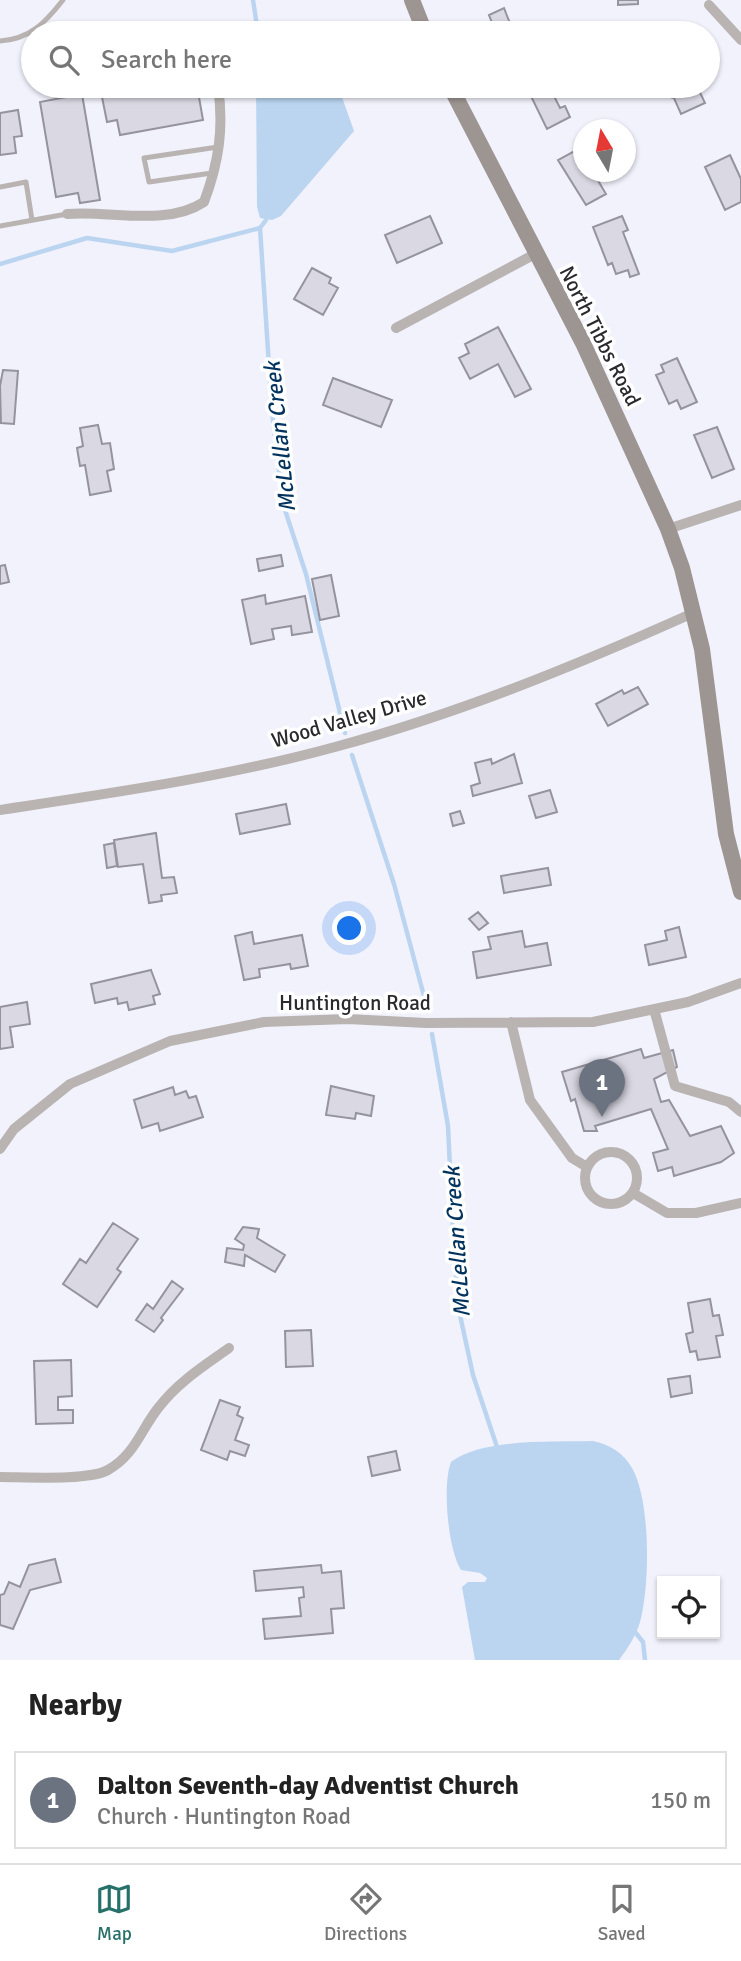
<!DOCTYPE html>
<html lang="en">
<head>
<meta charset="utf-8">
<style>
	:root { --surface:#fff; --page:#f6f6f6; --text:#222; --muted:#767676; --line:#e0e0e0; --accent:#27706a }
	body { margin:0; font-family:Signika,sans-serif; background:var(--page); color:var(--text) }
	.controls { position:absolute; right:21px; bottom:21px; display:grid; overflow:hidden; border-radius:0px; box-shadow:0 2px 5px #0004 }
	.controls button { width:63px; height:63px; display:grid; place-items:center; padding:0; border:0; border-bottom:2px solid var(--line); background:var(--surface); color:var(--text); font:35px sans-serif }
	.compass { position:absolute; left:573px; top:119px; width:63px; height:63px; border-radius:50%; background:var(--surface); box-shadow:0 2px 5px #0004; rotate:350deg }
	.you { position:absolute; left:350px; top:929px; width:24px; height:24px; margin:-18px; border:5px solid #fff; border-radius:50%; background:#1a73e8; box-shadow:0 0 0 10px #1a73e833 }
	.badge { display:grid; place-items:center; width:46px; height:46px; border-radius:50%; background:var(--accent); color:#fff; font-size:23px; font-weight:700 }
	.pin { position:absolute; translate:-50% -58px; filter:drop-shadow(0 2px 4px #0008) }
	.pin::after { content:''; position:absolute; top:37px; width:24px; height:21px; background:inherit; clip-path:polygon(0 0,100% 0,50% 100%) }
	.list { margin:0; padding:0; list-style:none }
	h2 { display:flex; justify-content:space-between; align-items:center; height:91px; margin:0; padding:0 28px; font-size:30px }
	h2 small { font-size:23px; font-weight:400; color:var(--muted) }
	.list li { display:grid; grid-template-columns:46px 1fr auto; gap:21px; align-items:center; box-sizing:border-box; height:98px; margin:0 14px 14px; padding:0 14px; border:2px solid var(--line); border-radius:0px }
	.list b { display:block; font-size:26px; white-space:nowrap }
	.list p { margin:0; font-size:23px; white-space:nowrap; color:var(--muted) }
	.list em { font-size:23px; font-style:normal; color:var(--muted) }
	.icon { flex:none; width:38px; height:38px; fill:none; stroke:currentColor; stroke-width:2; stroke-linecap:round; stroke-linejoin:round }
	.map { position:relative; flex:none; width:741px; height:1660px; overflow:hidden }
	.search { position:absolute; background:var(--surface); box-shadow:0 2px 5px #0004; left:21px; right:21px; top:21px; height:77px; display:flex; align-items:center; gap:18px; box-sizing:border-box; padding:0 24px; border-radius:38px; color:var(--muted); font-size:26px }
	.sheet { height:203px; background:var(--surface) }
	nav { display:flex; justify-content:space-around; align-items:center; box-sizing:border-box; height:98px; border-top:2px solid var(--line); background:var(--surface); font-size:19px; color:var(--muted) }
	nav a { display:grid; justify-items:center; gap:4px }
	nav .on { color:var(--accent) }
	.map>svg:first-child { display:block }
</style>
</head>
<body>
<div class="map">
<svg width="741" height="1660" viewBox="0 0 741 1660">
	<rect width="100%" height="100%" fill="#f2f2fd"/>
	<!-- water -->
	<path fill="#bbd5f1" d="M256,86H338L354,131L281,216L272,220L260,218L257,207Z
		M593,1441C609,1444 624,1453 632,1468C651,1501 650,1586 640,1622C637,1634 626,1651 619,1660H475L462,1587L468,1582H485L487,1578L480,1573L461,1570C448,1550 442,1485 451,1462C482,1438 554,1442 593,1441Z"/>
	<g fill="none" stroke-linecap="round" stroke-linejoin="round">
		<!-- stream -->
		<path stroke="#bbd5f1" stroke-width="4.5" d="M253,0L258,33
			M266,220L260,228L272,412L283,504L306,574L345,733
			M0,264L87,238L172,251L260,228
			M352,755L394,884L428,1011
			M432,1034L448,1126L454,1253L460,1315L473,1375L497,1447
			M635,1632L643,1642L645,1660"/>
	</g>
	<!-- building -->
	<path fill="#d9d8e3" stroke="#95949e" stroke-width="2" d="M618,0H638V4L618,5Z
		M504,8L511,26L521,22L526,33H496L489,15Z
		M166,86H197L203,120L120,135L117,120L107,122L102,97Z
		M526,86H549L560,108L565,106L570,117L547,129Z
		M662,86H697L705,103L681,114L674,98L665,96Z
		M82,94L100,200L80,203L78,193L56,197L40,102Z
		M18,110L22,136L14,137L16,153L0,155V113Z
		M580,148L584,154V172H593L606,194L586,205L558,160Z
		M730,155L741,179V202L725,210L705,167Z
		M430,216L442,243L397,263L385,235Z
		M622,216L628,230L623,232L639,274L630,277L628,270L616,274L612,263L608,265L593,227Z
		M312,268L331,278L329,283L338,288L323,315L294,299Z
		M498,327L531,389L515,397L498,364L470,379L459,358L469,353L465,344Z
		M677,358L697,402L681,409L677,400L669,404L656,375L664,372L661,365Z
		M3,370L18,371L14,424L1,423L0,386Z
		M333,378L392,400L381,427L323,405Z
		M98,425L102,444L110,443L114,469L107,471L111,491L90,495L85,465L80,466L77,448L83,446L80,428Z
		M717,427L734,469L712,478L694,435Z
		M281,555L283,566L259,571L257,559Z
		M5,565L9,582L0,584V566Z
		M331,575L339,616L320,620L312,579Z
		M265,595L266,604L305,596L312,632L292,635L291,626L272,629L274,639L251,644L242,600Z
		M638,687L648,704L608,726L596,704L622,690L624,694Z
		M514,754L522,783L473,796L471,786L480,783L475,763L491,759L492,764Z
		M550,790L557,812L536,818L529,796Z
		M286,804L290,824L240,834L236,814Z
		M460,811L464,823L453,826L450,814Z
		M156,833L162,878L174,877L177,893L161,895L162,901L149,903L143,864L118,867L114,840Z
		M114,843L117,866L107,868L104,845Z
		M548,868L551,885L504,893L501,876Z
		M478,912L488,923L479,930L469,919Z
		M679,927L686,957L649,965L645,945L667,940L665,931Z
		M522,931L525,947L547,943L551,965L477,978L473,952L491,949L488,937Z
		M252,932L254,944L302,935L308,966L291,969L290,964L259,969L260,977L244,980L235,936Z
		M151,970L160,994L153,996L155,1004L129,1010L127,1002L118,1004L117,998L95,1003L91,984Z
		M27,1002L30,1024L10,1027L13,1047L0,1049V1007Z
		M641,1049L644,1058L673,1050L677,1067L654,1079L661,1102L669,1100L690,1136L721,1126L734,1153L721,1162L674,1176L672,1167L658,1171L653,1153L668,1149L651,1109L595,1126L597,1131H584L575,1099L571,1101L562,1072Z
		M331,1086L374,1096L371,1116L356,1113L355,1119L326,1115Z
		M173,1087L175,1095L186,1091L189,1098L196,1096L203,1117L160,1131L158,1123L142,1128L134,1100Z
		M113,1223L138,1239L117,1269L121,1272L97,1307L63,1284L80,1259L86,1263Z
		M243,1227L259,1229L257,1238L285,1255L275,1272L245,1255L244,1266L225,1262L227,1248L243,1250L244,1245L235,1239Z
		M172,1281L183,1289L161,1318L163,1320L154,1332L136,1320L147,1304L153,1309Z
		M710,1299L713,1316L719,1315L723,1335L716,1336L720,1357L698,1360L696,1351L690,1352L686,1334L693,1332L688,1303Z
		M311,1330L313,1366L286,1367L285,1331Z
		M71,1360L72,1396L58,1397V1410H73V1423L36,1424L34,1361Z
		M690,1376L692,1393L671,1397L668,1379Z
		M220,1400L240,1407L237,1415L243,1418L235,1440L249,1445L245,1456L230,1451L227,1460L201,1450Z
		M396,1451L400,1470L372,1476L368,1457Z
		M55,1559L61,1582L30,1590L13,1629L0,1625V1595L4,1594L9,1582L20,1587L29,1565Z
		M321,1565L322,1573L341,1571L344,1608L331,1609L333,1633L265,1639L263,1619L301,1616L299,1598L304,1597L303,1587L256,1591L254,1571Z"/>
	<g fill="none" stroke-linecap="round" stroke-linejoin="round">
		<!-- lane -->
		<path stroke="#b9b4b2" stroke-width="5" d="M0,41C30,39 45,23 63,0
			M212,173L149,182L144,158L218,147
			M0,187L26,182L32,220
			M0,226L67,214"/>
		<!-- street -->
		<path stroke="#b9b4b2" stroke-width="10" d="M709,5L741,40
			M67,214C110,210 166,227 204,202C219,162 224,128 218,86
			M396,328L535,254
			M668,529L741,505
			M0,810C112,793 225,777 335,747C458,714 577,665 693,613
			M654,1009L675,1086L729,1102L741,1112
			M511,1022L530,1100L572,1158L587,1167
			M0,1149L14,1129L70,1084L170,1041L264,1022L348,1019L426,1023L593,1022L688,1002L741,983
			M585 1178a26 26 0 1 1 52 0a26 26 0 1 1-52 0Z
			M633,1193L667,1213H696L741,1203
			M0,1477C25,1477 88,1481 108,1470C135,1455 141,1429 159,1407C178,1382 204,1366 229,1348"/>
		<!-- secondary -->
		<path stroke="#9d9592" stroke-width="16" d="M412,0L425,33
			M450,86L583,343L668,529L682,568L702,649L726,834L741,892"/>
	</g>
	<g text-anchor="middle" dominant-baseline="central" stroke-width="7" stroke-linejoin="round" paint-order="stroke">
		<!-- street labels -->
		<g font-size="21" fill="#2a2a2e" stroke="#fff">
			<text transform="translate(600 336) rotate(63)">North Tibbs Road</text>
			<text transform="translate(349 719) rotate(-16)">Wood Valley Drive</text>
			<text x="355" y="1003">Huntington Road</text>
		</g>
		<!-- water labels -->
		<g font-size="23" font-style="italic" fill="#01335e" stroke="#fff">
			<text transform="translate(280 437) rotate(-96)">McLellan Creek</text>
			<text transform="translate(457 1242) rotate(-94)">McLellan Creek</text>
		</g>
	</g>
</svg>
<div class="controls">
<button><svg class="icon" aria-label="locate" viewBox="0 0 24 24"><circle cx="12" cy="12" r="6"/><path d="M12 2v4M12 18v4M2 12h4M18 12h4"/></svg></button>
</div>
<svg class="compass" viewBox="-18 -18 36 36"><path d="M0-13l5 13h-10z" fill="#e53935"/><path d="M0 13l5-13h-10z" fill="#767676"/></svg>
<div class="you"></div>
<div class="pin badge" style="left:602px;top:1117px;background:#6b7280">1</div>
<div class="search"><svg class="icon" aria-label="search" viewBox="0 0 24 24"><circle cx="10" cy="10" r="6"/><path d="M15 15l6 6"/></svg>Search here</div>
</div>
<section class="sheet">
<h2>Nearby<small></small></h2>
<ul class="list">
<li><span class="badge" style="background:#6b7280">1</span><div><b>Dalton Seventh-day Adventist Church</b><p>Church · Huntington Road</p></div><em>150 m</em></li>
</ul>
</section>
<nav>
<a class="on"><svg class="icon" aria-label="map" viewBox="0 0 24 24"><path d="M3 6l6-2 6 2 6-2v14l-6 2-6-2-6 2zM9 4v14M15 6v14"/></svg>Map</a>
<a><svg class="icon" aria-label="directions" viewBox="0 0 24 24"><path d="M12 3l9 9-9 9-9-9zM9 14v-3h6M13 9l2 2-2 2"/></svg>Directions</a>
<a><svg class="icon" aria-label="saved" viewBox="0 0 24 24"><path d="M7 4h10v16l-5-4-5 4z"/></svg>Saved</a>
</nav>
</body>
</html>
